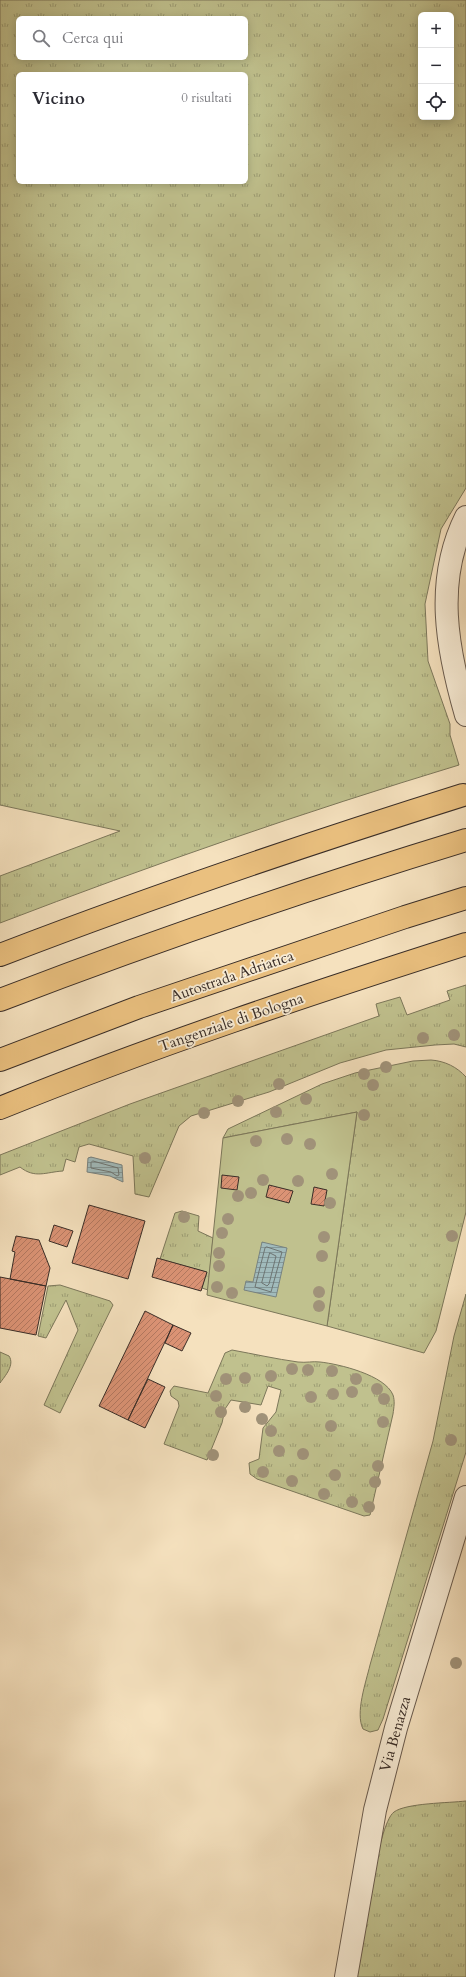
<!DOCTYPE html>
<html lang="it">
<head>
<meta charset="utf-8">
<style>
	:root { --surface:#fff; --page:#f2f2f3; --text:#2b2b33; --muted:#7c7c81; --line:#e1e1e2 }
	body { margin:0; font-family:Cardo,serif; background:var(--page); color:var(--text) }
	.controls { position:absolute; right:12px; top:12px; display:grid; overflow:hidden; border-radius:6px; box-shadow:0 2px 10px #0003 }
	.controls button { width:36px; height:36px; display:grid; place-items:center; padding:0; border:0; border-bottom:1px solid var(--line); background:var(--surface); color:var(--text); font:20px sans-serif }
	.list { margin:0; padding:0; list-style:none }
	h2 { display:flex; justify-content:space-between; align-items:center; height:52px; margin:0; padding:0 16px; font-size:17px }
	h2 small { font-size:13px; font-weight:400; color:var(--muted) }
	.icon { flex:none; width:22px; height:22px; fill:none; stroke:currentColor; stroke-width:2; stroke-linecap:round; stroke-linejoin:round }
	.map { position:relative; flex:none; width:466px; height:1977px; overflow:hidden }
	.search { position:absolute; background:var(--surface); box-shadow:0 2px 10px #0003; left:16px; top:16px; width:232px; height:44px; display:flex; align-items:center; gap:10px; box-sizing:border-box; padding:0 14px; border-radius:6px; color:var(--muted); font-size:15px }
	.panel { position:absolute; background:var(--surface); box-shadow:0 2px 10px #0003; left:16px; top:72px; width:232px; height:112px; border-radius:6px }
	.map>svg:first-child { display:block }
</style>
</head>
<body>
<div class="map">
<svg width="466" height="1977" viewBox="0 0 466 1977">
	<defs>
		<pattern id="grass-tufts" width="24" height="20" patternUnits="userSpaceOnUse"><rect width="24" height="20" fill="#c0c18e"/><path d="M3 7l-1-3M5 7V3M7 7l1-3M15 17l-1-3M17 17v-4M19 17l1-3" fill="none" stroke="#9d9d74"/></pattern>
		<pattern id="water-rules" width="6" height="5" patternUnits="userSpaceOnUse"><rect width="6" height="5" fill="#a1bbbc"/><path d="M0 2.5h6" fill="none" stroke="#849899"/></pattern>
		<pattern id="building-hatch" width="6" height="6" patternUnits="userSpaceOnUse"><rect width="6" height="6" fill="#db9375"/><path d="M-1 1l2-2M0 6l6-6M5 7l2-2" fill="none" stroke="#b37860"/></pattern>
	</defs>
	<rect width="100%" height="100%" fill="#f5e1be"/>
	<filter id="stains"><feTurbulence type="fractalNoise" baseFrequency=".005" numOctaves="4"/><feColorMatrix values="0 0 0 0 .2 0 0 0 0 .09 0 0 0 0 .02 0 0 0 .5 -.17"/></filter>
	<radialGradient id="worn" r=".72"><stop offset=".6" stop-color="#630" stop-opacity="0"/><stop offset="1" stop-color="#630" stop-opacity=".3"/></radialGradient>
	<!-- grass -->
	<path fill="url(#grass-tufts)" stroke="#7c775a" fill-rule="evenodd" d="M0,0H466V488L441,529L425,604L428,661L450,724V735L459,765C304,812 151,865 0,923V876L120,831L0,805ZM421,15H451V117H421ZM18,18H246V58H18ZM18,74H246V182H18Z
		M466,985V1047L454,1044L435,1045L386,1050L340,1063L269,1092L191,1116L179,1126L149,1197L135,1194L133,1156L89,1144L79,1147L75,1162L66,1159L63,1171C46,1172 35,1179 20,1167L0,1175V1155L130,1104L379,1016L376,1004L400,997L407,1015L450,1000L447,991Z
		M431,1060C445,1061 457,1067 466,1077V1212L436,1331L424,1353L327,1326L357,1112L223,1138L228,1129L322,1084L355,1073L413,1061Z
		M182,1211L199,1216L198,1231L213,1238L208,1290L202,1288L206,1272L160,1259L175,1213Z
		M60,1285L110,1301L113,1305L60,1413L44,1405L78,1330L66,1300L46,1338L38,1336L48,1286Z
		M466,1294V1452L383,1719L378,1730L370,1732L363,1729C355,1713 366,1682 370,1665L433,1441L454,1336Z
		M232,1350C254,1354 276,1359 298,1362C306,1363 313,1361 320,1362C339,1364 385,1375 393,1395C395,1401 394,1407 393,1414L370,1515L364,1516L257,1479L250,1474L249,1463L259,1459L263,1428L276,1412L281,1390L268,1386L261,1405L231,1400L225,1409L222,1423L207,1460L164,1444L179,1406L178,1401L171,1396L170,1391L174,1386L208,1393L225,1353Z
		M0,1352L9,1356C15,1365 5,1376 0,1383Z
		M466,1801V1977H356C361,1950 377,1824 394,1812C406,1803 449,1803 466,1801Z"/>
	<!-- garden -->
	<path fill="#c0c18e" stroke="#7c775a" d="M357,1112L327,1326L207,1295L223,1138Z"/>
	<!-- water -->
	<path fill="url(#water-rules)" stroke="#778280" d="M91,1157L122,1165L123,1182L110,1176L87,1172L88,1158Z
		M262,1242L287,1248L276,1297L244,1290L246,1281L253,1282Z"/>
	<g fill="none" stroke-linecap="round" stroke-linejoin="round">
		<!-- shore -->
		<path stroke="#6d7472" stroke-width="1" d="M93,1161L118,1168L119,1175L117,1176L111,1172L91,1168V1163Z
			M267,1247L282,1252L271,1292L255,1287L265,1248Z
			M270,1253L276,1256L269,1284L267,1286L262,1283Z"/>
	</g>
	<!-- building -->
	<path fill="url(#building-hatch)" stroke="#392d27" d="M222,1175L239,1177L237,1190L221,1188Z
		M269,1185L293,1191L289,1203L266,1197Z
		M314,1187L327,1190L324,1206L311,1204Z
		M89,1205L145,1221L128,1279L72,1263Z
		M54,1225L73,1231L67,1247L49,1241Z
		M16,1236L39,1240L50,1268L46,1286L10,1279L15,1252L12,1251Z
		M157,1258L207,1272L201,1291L152,1277Z
		M0,1277L46,1286L36,1335L0,1328Z
		M145,1311L173,1325L128,1420L99,1406Z
		M173,1325L191,1333L182,1351L165,1343Z
		M148,1379L165,1387L145,1428L128,1420Z"/>
	<g fill="none" stroke-linecap="round" stroke-linejoin="round">
		<!-- minor casing -->
		<g stroke="#685a4d" stroke-width="24">
			<path id="minor" d="M466,517C434,581 447,649 466,715
				M346,1977L375,1810L396,1728L466,1497"/>
		</g>
		<!-- motorway casing -->
		<g stroke="#392d27" stroke-width="24">
			<path id="motorway" d="M0,955C153,896 307,844 463,795
				M0,1000C154,941 309,888 466,840
				M0,1060L139,1007L405,917L466,898
				M0,1108C153,1046 309,994 466,944"/>
		</g>
		<!-- minor -->
		<use href="#minor" stroke="#f8ecd5" stroke-width="22"/>
		<!-- motorway -->
		<use href="#motorway" stroke="#eac07f" stroke-width="22"/>
	</g>
	<!-- trees -->
	<g fill="#a09279">
		<circle cx="454" cy="1035" r="6"/>
		<circle cx="423" cy="1038" r="6"/>
		<circle cx="386" cy="1067" r="6"/>
		<circle cx="364" cy="1074" r="6"/>
		<circle cx="279" cy="1084" r="6"/>
		<circle cx="373" cy="1085" r="6"/>
		<circle cx="306" cy="1099" r="6"/>
		<circle cx="238" cy="1101" r="6"/>
		<circle cx="276" cy="1112" r="6"/>
		<circle cx="204" cy="1113" r="6"/>
		<circle cx="364" cy="1115" r="6"/>
		<circle cx="287" cy="1139" r="6"/>
		<circle cx="256" cy="1141" r="6"/>
		<circle cx="310" cy="1144" r="6"/>
		<circle cx="145" cy="1158" r="6"/>
		<circle cx="332" cy="1174" r="6"/>
		<circle cx="263" cy="1180" r="6"/>
		<circle cx="298" cy="1181" r="6"/>
		<circle cx="251" cy="1193" r="6"/>
		<circle cx="238" cy="1196" r="6"/>
		<circle cx="330" cy="1203" r="6"/>
		<circle cx="184" cy="1217" r="6"/>
		<circle cx="228" cy="1219" r="6"/>
		<circle cx="222" cy="1233" r="6"/>
		<circle cx="452" cy="1236" r="6"/>
		<circle cx="324" cy="1237" r="6"/>
		<circle cx="219" cy="1253" r="6"/>
		<circle cx="322" cy="1256" r="6"/>
		<circle cx="219" cy="1266" r="6"/>
		<circle cx="217" cy="1287" r="6"/>
		<circle cx="319" cy="1292" r="6"/>
		<circle cx="232" cy="1293" r="6"/>
		<circle cx="319" cy="1306" r="6"/>
		<circle cx="292" cy="1369" r="6"/>
		<circle cx="308" cy="1370" r="6"/>
		<circle cx="332" cy="1371" r="6"/>
		<circle cx="271" cy="1376" r="6"/>
		<circle cx="245" cy="1378" r="6"/>
		<circle cx="226" cy="1379" r="6"/>
		<circle cx="356" cy="1379" r="6"/>
		<circle cx="377" cy="1389" r="6"/>
		<circle cx="352" cy="1392" r="6"/>
		<circle cx="333" cy="1394" r="6"/>
		<circle cx="216" cy="1396" r="6"/>
		<circle cx="311" cy="1397" r="6"/>
		<circle cx="384" cy="1399" r="6"/>
		<circle cx="245" cy="1407" r="6"/>
		<circle cx="221" cy="1412" r="6"/>
		<circle cx="262" cy="1419" r="6"/>
		<circle cx="383" cy="1422" r="6"/>
		<circle cx="331" cy="1426" r="6"/>
		<circle cx="271" cy="1431" r="6"/>
		<circle cx="451" cy="1440" r="6"/>
		<circle cx="279" cy="1451" r="6"/>
		<circle cx="303" cy="1454" r="6"/>
		<circle cx="213" cy="1455" r="6"/>
		<circle cx="378" cy="1466" r="6"/>
		<circle cx="263" cy="1472" r="6"/>
		<circle cx="335" cy="1475" r="6"/>
		<circle cx="292" cy="1481" r="6"/>
		<circle cx="375" cy="1482" r="6"/>
		<circle cx="324" cy="1494" r="6"/>
		<circle cx="352" cy="1502" r="6"/>
		<circle cx="369" cy="1507" r="6"/>
		<circle cx="456" cy="1663" r="6"/>
	</g>
	<g text-anchor="middle" dominant-baseline="central" stroke-width="3.5" stroke-linejoin="round" paint-order="stroke">
		<!-- street labels -->
		<g font-size="15" fill="#392d27" stroke="#f8ecd5">
			<text transform="translate(232 976) rotate(-19)">Autostrada Adriatica</text>
			<text transform="translate(231 1022) rotate(-19)">Tangenziale di Bologna</text>
			<text transform="translate(395 1734) rotate(-74)">Via Benazza</text>
		</g>
	</g>
	<rect width="100%" height="100%" filter="url(#stains)"/>
	<rect width="100%" height="100%" fill="url(#worn)"/>
</svg>
<div class="controls">
<button>+</button>
<button>−</button>
<button><svg class="icon" aria-label="locate" viewBox="0 0 24 24"><circle cx="12" cy="12" r="6"/><path d="M12 2v4M12 18v4M2 12h4M18 12h4"/></svg></button>
</div>
<div class="search"><svg class="icon" aria-label="search" viewBox="0 0 24 24"><circle cx="10" cy="10" r="6"/><path d="M15 15l6 6"/></svg>Cerca qui</div>
<section class="panel">
<h2>Vicino<small>0 risultati</small></h2>
<ul class="list">
</ul>
</section>
</div>
</body>
</html>
